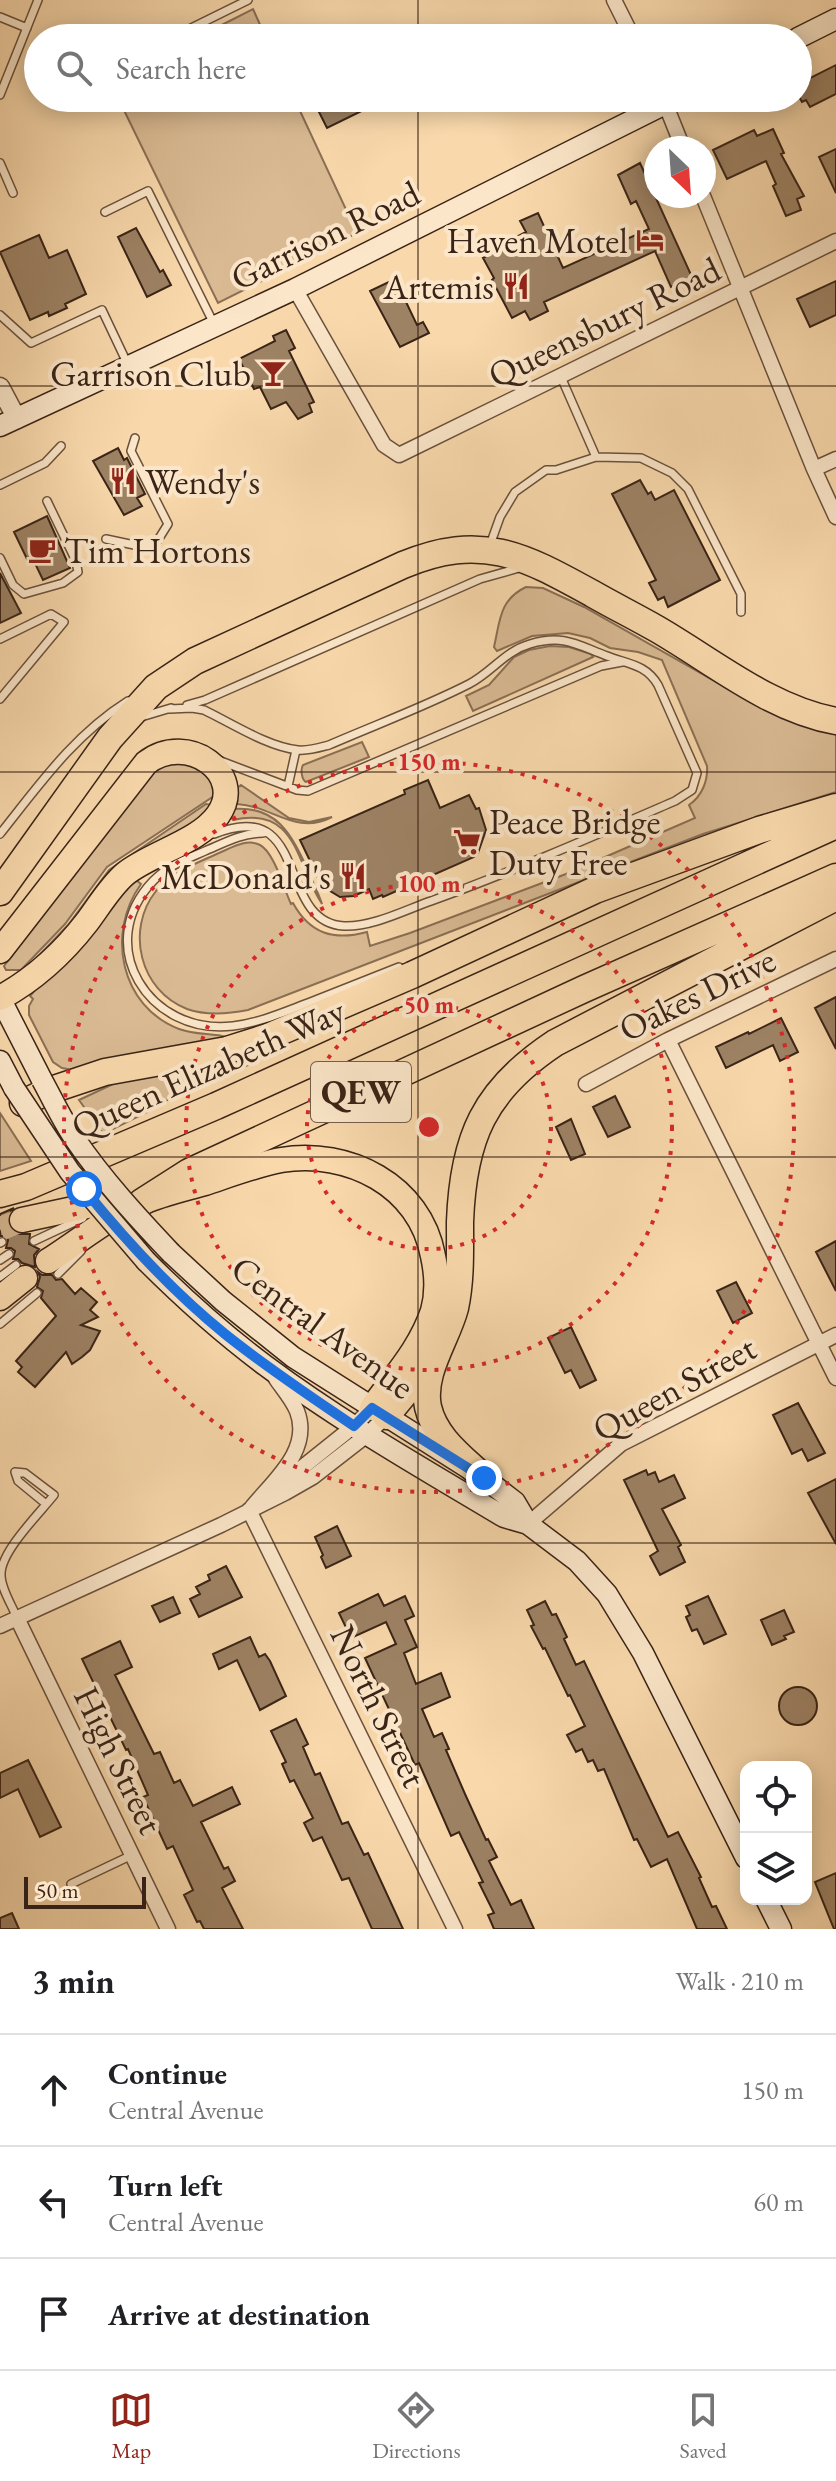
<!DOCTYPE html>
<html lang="en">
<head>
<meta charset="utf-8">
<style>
	:root { --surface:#fff; --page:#f6f6f6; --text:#202124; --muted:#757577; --line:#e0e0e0; --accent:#8f2418 }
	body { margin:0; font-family:"EB Garamond",serif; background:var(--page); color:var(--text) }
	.controls { position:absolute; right:24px; bottom:24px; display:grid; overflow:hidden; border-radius:16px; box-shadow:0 4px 20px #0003 }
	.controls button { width:72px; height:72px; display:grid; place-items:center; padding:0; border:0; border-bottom:2px solid var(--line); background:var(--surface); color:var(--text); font:40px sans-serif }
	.compass { position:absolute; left:644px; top:136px; width:72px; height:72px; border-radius:50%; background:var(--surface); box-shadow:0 4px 20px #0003; rotate:155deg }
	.scale { position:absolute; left:24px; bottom:20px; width:122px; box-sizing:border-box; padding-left:8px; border:4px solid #3a2417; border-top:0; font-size:22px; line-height:28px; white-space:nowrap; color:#3a2417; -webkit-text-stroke:6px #fbe6c9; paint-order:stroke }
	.stop { position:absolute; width:24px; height:24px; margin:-18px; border:6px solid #1a73e8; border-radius:50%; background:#fff }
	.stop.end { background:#1a73e8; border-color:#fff; box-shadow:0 2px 8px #0008 }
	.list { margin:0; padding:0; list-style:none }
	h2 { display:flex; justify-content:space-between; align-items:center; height:104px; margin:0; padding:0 32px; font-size:34px }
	h2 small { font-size:26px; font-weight:400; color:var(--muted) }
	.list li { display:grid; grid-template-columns:52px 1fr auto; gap:24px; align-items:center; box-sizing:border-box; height:112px; padding:0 32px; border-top:2px solid var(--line) }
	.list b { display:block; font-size:30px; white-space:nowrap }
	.list p { margin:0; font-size:26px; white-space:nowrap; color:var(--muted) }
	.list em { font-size:26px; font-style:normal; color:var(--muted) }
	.icon { flex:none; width:44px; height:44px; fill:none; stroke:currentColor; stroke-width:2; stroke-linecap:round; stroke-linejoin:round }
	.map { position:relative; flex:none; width:836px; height:1929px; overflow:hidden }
	.search { position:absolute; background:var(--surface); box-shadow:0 4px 20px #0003; left:24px; right:24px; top:24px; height:88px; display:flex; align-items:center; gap:20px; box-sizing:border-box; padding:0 28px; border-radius:44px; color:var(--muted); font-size:30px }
	.sheet { height:440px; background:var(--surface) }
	nav { display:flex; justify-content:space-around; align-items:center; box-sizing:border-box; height:112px; border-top:2px solid var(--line); background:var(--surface); font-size:22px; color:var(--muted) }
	nav a { display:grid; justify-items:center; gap:4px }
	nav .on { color:var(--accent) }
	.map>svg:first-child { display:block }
</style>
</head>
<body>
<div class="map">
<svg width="836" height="1929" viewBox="0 0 836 1929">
	<rect width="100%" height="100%" fill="#f9d9ac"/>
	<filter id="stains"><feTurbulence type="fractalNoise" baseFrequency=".0025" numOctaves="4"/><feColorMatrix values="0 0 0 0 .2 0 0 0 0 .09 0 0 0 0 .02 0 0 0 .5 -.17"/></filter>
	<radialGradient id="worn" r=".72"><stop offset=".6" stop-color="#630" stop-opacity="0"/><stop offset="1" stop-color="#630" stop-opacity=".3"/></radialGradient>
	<!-- green -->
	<path fill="#d9ba93" stroke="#8a6f55" stroke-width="2" d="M253,9L266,38H196Z
		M118,98H294L357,233L218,303Z
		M526,587L543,588L584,607L743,697L836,733V792L703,834L248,1010C228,1014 207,1016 187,1009C140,991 125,930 156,891C172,872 197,863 219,853C231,848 246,838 260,845C274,852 284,889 291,904L293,903C310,934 334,941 367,932L370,946L410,933L566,874L695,818L689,805C702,796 708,781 707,766L662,660L638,652L610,648L590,638L568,633L532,636L497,651L494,647C500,621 499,600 526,587Z
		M550,646L569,647L591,654L593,657L473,711L466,696L489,685L514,657L529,650Z
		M362,742L369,757L306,782C302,780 300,770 303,765Z
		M192,761L211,778L214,796L107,867L65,924L21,970H6L4,966L113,824L146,777L163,763Z
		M241,785L289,818L309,822L332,817C295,836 273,806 237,804L234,803L237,788Z
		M206,804L213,805L211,811L25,970L68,925L109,870Z
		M232,809C277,805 291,834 308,870C312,881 319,894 322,904C296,865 298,805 233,820L229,815Z
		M136,880L141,884C106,933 120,1006 179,1029C195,1035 212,1033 227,1037L68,1073V1069L62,1068L53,1062L29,1015V1006L33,999L30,996L110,903Z
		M279,1043L280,1049L234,1072L146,1109L147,1112L103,1134L79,1100L113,1084Z
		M0,1113L31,1161L0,1171Z"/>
	<!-- building -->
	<path fill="#9d8264" stroke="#3a2417" stroke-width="2" d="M836,65V94L810,107L806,100L802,102L798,95V84Z
		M339,98H388L327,128L317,108Z
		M773,129L784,153L781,154L804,196L797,199L801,210L786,216L773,186L776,184L766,161L727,179L713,150L754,130L757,136Z
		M836,149V193L819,157Z
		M640,163L692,277L671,287L655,251L544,302L548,311L530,320L525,311L512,318L492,280L494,278L483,258L485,257L484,254L526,232L520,221L538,213L563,268L649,229L636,201L631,204L618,175Z
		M136,228L160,272L163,270L171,285L147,297L118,237Z
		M39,235L49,258L67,250L86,294L65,304L67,308L49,316L48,312L30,320L0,252Z
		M395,279L417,325L423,322L429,333L400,347L370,291Z
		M836,281V315L810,327L797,299Z
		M286,330L295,348L289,351L314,402L309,404L312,412L298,419L286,402L271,409L260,387L254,389L239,359L275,341L273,336Z
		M118,448L124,460L127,458L145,494L137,498L142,506L124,515L93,461Z
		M640,480L648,494L651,492L655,500L674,490L720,580L668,607L664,597L658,600L649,583L656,580L612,494Z
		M47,516L70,568L43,580L32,557L27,559L14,532Z
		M0,573L21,613L0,623Z
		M428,780L440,808L469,795L476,809L479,808L486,830L478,853L474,857L383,897L382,895L373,899L369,889L354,896L340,897L322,886L300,840L405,794L404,790Z
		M836,997V1049L815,1008Z
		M781,1018L798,1052L780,1061L773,1045L726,1068L716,1047L748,1032L749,1034Z
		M615,1096L630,1127L608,1137L593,1107Z
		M571,1119L585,1154L571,1160L556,1127Z
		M14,1208L8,1215V1224L17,1234H30L29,1244L39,1249L34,1255L35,1267L22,1263L18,1259H13L15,1251L11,1248H6L8,1240L5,1236H0V1214Z
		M836,1241V1291L816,1252Z
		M38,1272L42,1275H52L56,1280L62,1279L75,1294L81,1288L97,1302L90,1310L98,1317L81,1325L100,1331L90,1350L82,1357L72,1364L66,1352L35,1387L18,1372L22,1367L16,1361L56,1316L41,1298L43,1291L37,1287L40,1277Z
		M736,1282L752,1313L733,1323L717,1291Z
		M571,1327L596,1380L580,1388L571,1370L565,1373L548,1338Z
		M798,1403L825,1453L808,1461L802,1449L792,1454L773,1415Z
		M646,1470L648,1475L655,1472L659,1482L674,1475L685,1498L662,1509L681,1545L678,1547L685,1562L660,1575L650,1556L658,1551L624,1480Z
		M836,1479V1544L808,1493Z
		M337,1526L351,1556L326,1568L321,1557L323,1555L315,1537Z
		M226,1566L242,1597L199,1617L190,1599L200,1594L196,1587L210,1580L208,1575Z
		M378,1594L384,1606L405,1596L414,1616L405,1620L417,1647L404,1653L416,1684L441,1673L450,1697L422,1709L434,1737L442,1733L449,1749L446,1750L465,1794L486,1840L488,1839L497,1857L489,1861L511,1905L521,1900L534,1929H494L488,1915L494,1913L479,1883L483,1882L459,1832L451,1836L419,1763L415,1765L365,1658L396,1644L386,1622L351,1638L339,1613Z
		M708,1596L726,1634L704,1644L697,1629L692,1631L686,1617L690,1615L686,1606Z
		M173,1597L180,1613L160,1622L152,1606Z
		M545,1601L552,1615L556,1614L567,1637L564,1639L576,1665L584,1661L668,1837L678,1832L701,1877L699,1878L712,1907L716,1906L727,1929H697L667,1859L651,1867L637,1839L634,1840L604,1769L598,1771L593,1760L588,1762L582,1749L576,1752L567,1735L585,1726L570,1695L568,1696L545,1648L543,1649L531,1626L534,1625L527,1610Z
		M784,1610L794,1632L784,1636L786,1639L772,1645L761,1620Z
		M250,1637L259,1657L265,1654L270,1661L286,1696L260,1710L237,1660L219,1669L213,1654Z
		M120,1641L132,1667L115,1675L154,1754L160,1752L174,1783L180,1780L193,1806L232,1787L240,1804L201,1822L224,1869L228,1867L235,1881L222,1888L243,1929H204L200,1921L197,1922L184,1895L193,1890L173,1846L167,1849L143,1797L148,1795L128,1749L126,1750L82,1659Z
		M779 1706a19 19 0 1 1 38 0a19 19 0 1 1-38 0Z
		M296,1719L308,1744L303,1747L315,1775L320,1773L342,1824L348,1822L364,1855L368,1853L403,1929H372L349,1878L342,1880L322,1837L313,1841L304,1823L313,1818L294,1780L290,1782L282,1764L286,1762L271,1731Z
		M28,1760L61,1827L40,1837L18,1789L0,1798V1773Z
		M836,1873V1929H834L815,1882Z
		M12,1913L19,1929H0V1918Z"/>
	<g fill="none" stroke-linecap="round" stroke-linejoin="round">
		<!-- trunk-tunnel -->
		<path stroke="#d3b58e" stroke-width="24" stroke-dasharray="24 12" stroke-linecap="butt" d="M0,1229L22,1220"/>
		<!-- service casing -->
		<g stroke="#6a513c" stroke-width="10">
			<path id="service" d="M0,17L27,28
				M171,38L248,0
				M0,95L38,0
				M0,163L13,193
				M105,212L148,191L214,324
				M0,315L31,343L102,310L128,365
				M561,377L596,457
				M0,485L45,463L61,446
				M106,539L139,546L158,540L168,524L131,451L135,438
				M490,545L500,517L515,492L546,470H556L596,457L641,458L672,473L688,489L741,594V612
				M0,558L13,585L24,594L63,583L78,572L76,561L47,501
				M0,639L51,614L64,622L0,699
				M187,705L205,700L480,579L519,568
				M170,709L192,708L204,710C231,723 268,747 298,750C309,751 318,748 329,745C375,725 424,707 469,684C492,672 505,651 530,644C564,634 577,645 607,656C627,664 646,664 658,685L697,773L692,790L675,801C594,836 514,871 431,901C405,910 373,927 344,926C275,922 311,795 214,834
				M141,717L171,708
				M218,760L297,790L308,791L601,666L622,662
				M288,786L296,750
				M263,833C242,833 224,843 205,851C187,859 167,866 153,881C92,945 149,1036 233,1026C259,1023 284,1012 308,1003C339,991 369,979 399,967
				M0,834C39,785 74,735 128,701
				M34,1241L83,1218
				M0,1243L2,1242
				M0,1260L9,1254
				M58,1274L81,1251
				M0,1277L16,1265
				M0,1324L37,1293
				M17,1618C12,1605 1,1589 1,1575C0,1552 39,1514 54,1495L25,1473L15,1472L18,1481L46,1504
				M71,1884L132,1855"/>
		</g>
		<!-- minor casing -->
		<g stroke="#6a513c" stroke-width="17">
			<path id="minor" d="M614,0L633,38
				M663,98L683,148
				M703,196L814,469L836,517
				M295,289L384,445L399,455L836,241
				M814,469L836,459
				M668,1040L836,1378
				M586,1084L668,1040L836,959
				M274,1490L354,1426L372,1408
				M252,1507C274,1480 312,1450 297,1411C292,1399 283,1389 276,1379
				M249,1510L455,1929
				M528,1524L621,1444L836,1335
				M17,1618L168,1929
				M0,1626L221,1525L285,1493L313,1477L367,1435L386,1416"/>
		</g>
		<!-- tertiary casing -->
		<g stroke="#6a513c" stroke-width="21">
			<path id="tertiary" d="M0,387L17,419"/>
		</g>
		<!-- secondary casing -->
		<g stroke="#3a2417" stroke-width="23">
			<path id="secondary" d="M798,38L836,19
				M0,426L295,289L677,98
				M0,998L42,1080
				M0,1061L14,1088
				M171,1253L223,1301L293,1357L484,1478L515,1502L528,1524
				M146,1261C184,1299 223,1334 266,1366C341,1422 424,1469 504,1517L528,1524L577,1561L607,1594L643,1653L746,1858
				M766,1899L781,1929"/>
		</g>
		<!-- trunk casing -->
		<g stroke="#3a2417" stroke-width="27">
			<path id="trunk" d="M0,951L146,763C187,731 247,774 218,815C199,842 151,853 125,874C110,887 99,906 87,922C63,953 35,979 0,998
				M22,1220L106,1202
				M48,1261C78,1242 108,1217 141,1203C161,1194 184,1189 205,1183C229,1175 255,1165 281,1160C348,1149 420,1185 433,1256C437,1274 438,1293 433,1311C421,1348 394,1377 372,1408
				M0,1298L25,1278"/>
		</g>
		<!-- motorway casing -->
		<g stroke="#3a2417" stroke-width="29">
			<path id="motorway" d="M0,892L110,738L156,687L195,661L403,565C482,532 524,556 593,594C614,606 636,617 657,629C714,662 770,709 836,721
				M23,1103L48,1091L105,1072L227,1050L268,1037L412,975L595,890L759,830L836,807
				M0,1194L26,1187L216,1106L836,825
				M142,1202L189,1172L584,989L836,877
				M386,1416L419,1376L430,1358
				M484,1478C462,1457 435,1438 428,1407C421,1373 447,1339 455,1308C461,1280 460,1251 460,1222C463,1138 484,1090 555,1043L836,897"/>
		</g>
		<!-- service -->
		<use href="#service" stroke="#fbe6c9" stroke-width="7"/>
		<!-- minor -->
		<use href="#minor" stroke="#fbe6c9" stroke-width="14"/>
		<!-- tertiary -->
		<use href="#tertiary" stroke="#fbe6c9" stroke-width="18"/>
		<!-- secondary -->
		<use href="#secondary" stroke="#fbe6c9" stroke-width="20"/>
		<!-- trunk -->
		<use href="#trunk" stroke="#f9d9ac" stroke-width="24"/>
		<!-- motorway -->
		<use href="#motorway" stroke="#f9d9ac" stroke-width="26"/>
		<!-- secondary-bridge casing -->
		<g stroke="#3a2417" stroke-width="23" stroke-linecap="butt">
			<path id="secondary-bridge" d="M42,1080C53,1100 62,1120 75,1139C103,1180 137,1217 171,1253
				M14,1088L70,1172L146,1261"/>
		</g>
		<!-- secondary-bridge -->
		<use href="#secondary-bridge" stroke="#fbe6c9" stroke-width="20"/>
	</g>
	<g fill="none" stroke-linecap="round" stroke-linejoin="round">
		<!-- route -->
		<path stroke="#1a73e8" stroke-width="10" d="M84,1189C126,1241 172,1291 225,1334C266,1367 310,1396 354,1426L372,1408L484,1478"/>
	</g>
	<!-- grid -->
	<path fill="none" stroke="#3a2417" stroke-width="2" stroke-opacity="0.55" d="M418,0V38M418,98V1929M0,386H836M0,772H836M0,1157H836M0,1543H836"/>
	<!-- distance rings -->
	<g fill="none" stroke="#d62828" stroke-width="4" stroke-dasharray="4 8">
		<circle cx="429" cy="1127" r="122"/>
		<circle cx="429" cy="1127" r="243"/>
		<circle cx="429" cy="1127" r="365"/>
	</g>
	<!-- icons -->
	<defs>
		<g id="hotel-bare" transform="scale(2.16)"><path d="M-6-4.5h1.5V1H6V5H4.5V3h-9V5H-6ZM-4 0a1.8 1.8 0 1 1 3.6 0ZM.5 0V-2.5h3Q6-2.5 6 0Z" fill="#8f2418" stroke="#fbe6c9" stroke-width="2.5" paint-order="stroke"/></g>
		<g id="restaurant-bare" transform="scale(2.16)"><path d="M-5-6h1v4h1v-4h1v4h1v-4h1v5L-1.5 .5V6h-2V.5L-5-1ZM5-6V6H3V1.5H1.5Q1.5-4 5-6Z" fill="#8f2418" stroke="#fbe6c9" stroke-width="2.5" paint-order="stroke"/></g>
		<g id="bar-bare" transform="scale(2.16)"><path d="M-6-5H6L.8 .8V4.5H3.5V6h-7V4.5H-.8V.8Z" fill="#8f2418" stroke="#fbe6c9" stroke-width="2.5" paint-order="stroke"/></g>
		<g id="cafe-bare" transform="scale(2.16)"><path d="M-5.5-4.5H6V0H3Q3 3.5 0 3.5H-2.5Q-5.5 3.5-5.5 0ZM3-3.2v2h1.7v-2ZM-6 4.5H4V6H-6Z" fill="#8f2418" stroke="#fbe6c9" stroke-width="2.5" paint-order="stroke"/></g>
		<g id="supermarket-bare" transform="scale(2.16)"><path d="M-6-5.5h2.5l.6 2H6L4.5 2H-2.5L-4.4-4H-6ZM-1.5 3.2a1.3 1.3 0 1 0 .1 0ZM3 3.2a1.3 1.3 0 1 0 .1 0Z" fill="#8f2418" stroke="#fbe6c9" stroke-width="2.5" paint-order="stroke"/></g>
	</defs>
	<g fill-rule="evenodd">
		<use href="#hotel-bare" x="650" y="240"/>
		<use href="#restaurant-bare" x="516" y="286"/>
		<use href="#bar-bare" x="273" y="373"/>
		<use href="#restaurant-bare" x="123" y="481"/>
		<use href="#cafe-bare" x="42" y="550"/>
		<use href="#supermarket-bare" x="467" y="842"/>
		<use href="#restaurant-bare" x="353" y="876"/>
	</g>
	<g text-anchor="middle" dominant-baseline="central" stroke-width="8" stroke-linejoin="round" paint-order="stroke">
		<!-- shield labels -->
		<rect fill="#fbe6c9" stroke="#745e4c" stroke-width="2" x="311" y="1062" width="100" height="60" rx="6"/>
		<g font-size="34" font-weight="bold" fill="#3a2417">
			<text x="361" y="1092">QEW</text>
		</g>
		<!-- street labels -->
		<g font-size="36" fill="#3a2417" stroke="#fbe6c9">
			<text transform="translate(325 235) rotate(-26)">Garrison Road</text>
			<text transform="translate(604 322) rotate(-26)">Queensbury Road</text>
			<text transform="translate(697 994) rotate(-26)">Oakes Drive</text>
			<text transform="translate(208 1068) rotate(-24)">Queen Elizabeth Way</text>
			<text transform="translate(323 1327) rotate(36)">Central Avenue</text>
			<text transform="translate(674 1388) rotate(-29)">Queen Street</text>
			<text transform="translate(379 1706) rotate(64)">North Street</text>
			<text transform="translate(119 1760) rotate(64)">High Street</text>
		</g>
		<!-- poi labels -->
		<g font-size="36" fill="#3a2417" stroke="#fbe6c9" text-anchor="end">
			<text x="628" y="240">Haven Motel</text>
			<text x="494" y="286">Artemis</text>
			<text x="251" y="373">Garrison Club</text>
			<text x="145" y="481" text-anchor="start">Wendy's</text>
			<text x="64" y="550" text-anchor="start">Tim Hortons</text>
			<text x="489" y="821" text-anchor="start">Peace Bridge<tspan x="489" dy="41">Duty Free</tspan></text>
			<text x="331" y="876">McDonald's</text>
		</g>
	</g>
	<circle cx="429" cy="1127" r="12" fill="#d62828" stroke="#fbe6c9" stroke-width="4"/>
	<g font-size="24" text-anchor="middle" font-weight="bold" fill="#d62828" stroke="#fbe6c9" stroke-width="8" stroke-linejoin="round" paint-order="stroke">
		<text x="429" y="770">150 m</text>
		<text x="429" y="892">100 m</text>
		<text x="429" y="1013">50 m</text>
	</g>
	<rect width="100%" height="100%" filter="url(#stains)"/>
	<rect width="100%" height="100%" fill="url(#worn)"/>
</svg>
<div class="controls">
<button><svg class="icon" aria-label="locate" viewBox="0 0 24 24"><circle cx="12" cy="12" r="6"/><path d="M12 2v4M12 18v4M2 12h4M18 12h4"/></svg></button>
<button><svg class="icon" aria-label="layers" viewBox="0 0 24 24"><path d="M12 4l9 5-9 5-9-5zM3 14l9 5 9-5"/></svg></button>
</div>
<svg class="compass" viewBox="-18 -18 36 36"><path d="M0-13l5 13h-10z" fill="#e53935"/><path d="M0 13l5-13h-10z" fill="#757577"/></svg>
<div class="scale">50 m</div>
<div class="stop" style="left:84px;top:1189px"></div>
<div class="stop end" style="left:484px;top:1478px"></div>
<div class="search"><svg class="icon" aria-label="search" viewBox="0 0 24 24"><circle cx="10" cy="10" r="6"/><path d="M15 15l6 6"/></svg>Search here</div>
</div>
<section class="sheet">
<h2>3 min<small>Walk · 210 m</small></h2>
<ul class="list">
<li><svg class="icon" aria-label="ahead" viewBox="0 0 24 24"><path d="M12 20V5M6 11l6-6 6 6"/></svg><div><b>Continue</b><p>Central Avenue</p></div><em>150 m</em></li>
<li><svg class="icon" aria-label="left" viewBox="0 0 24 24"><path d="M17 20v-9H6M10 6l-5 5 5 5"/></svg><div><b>Turn left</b><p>Central Avenue</p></div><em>60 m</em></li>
<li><svg class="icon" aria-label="arrive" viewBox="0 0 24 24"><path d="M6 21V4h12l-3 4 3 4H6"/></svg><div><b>Arrive at destination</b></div></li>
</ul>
</section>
<nav>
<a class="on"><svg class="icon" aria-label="map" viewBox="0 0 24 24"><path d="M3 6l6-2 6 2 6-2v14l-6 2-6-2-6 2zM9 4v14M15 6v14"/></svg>Map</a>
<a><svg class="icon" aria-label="directions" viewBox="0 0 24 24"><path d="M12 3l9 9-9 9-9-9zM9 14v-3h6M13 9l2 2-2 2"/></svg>Directions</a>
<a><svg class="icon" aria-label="saved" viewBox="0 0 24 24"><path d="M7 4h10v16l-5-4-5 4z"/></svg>Saved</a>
</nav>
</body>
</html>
